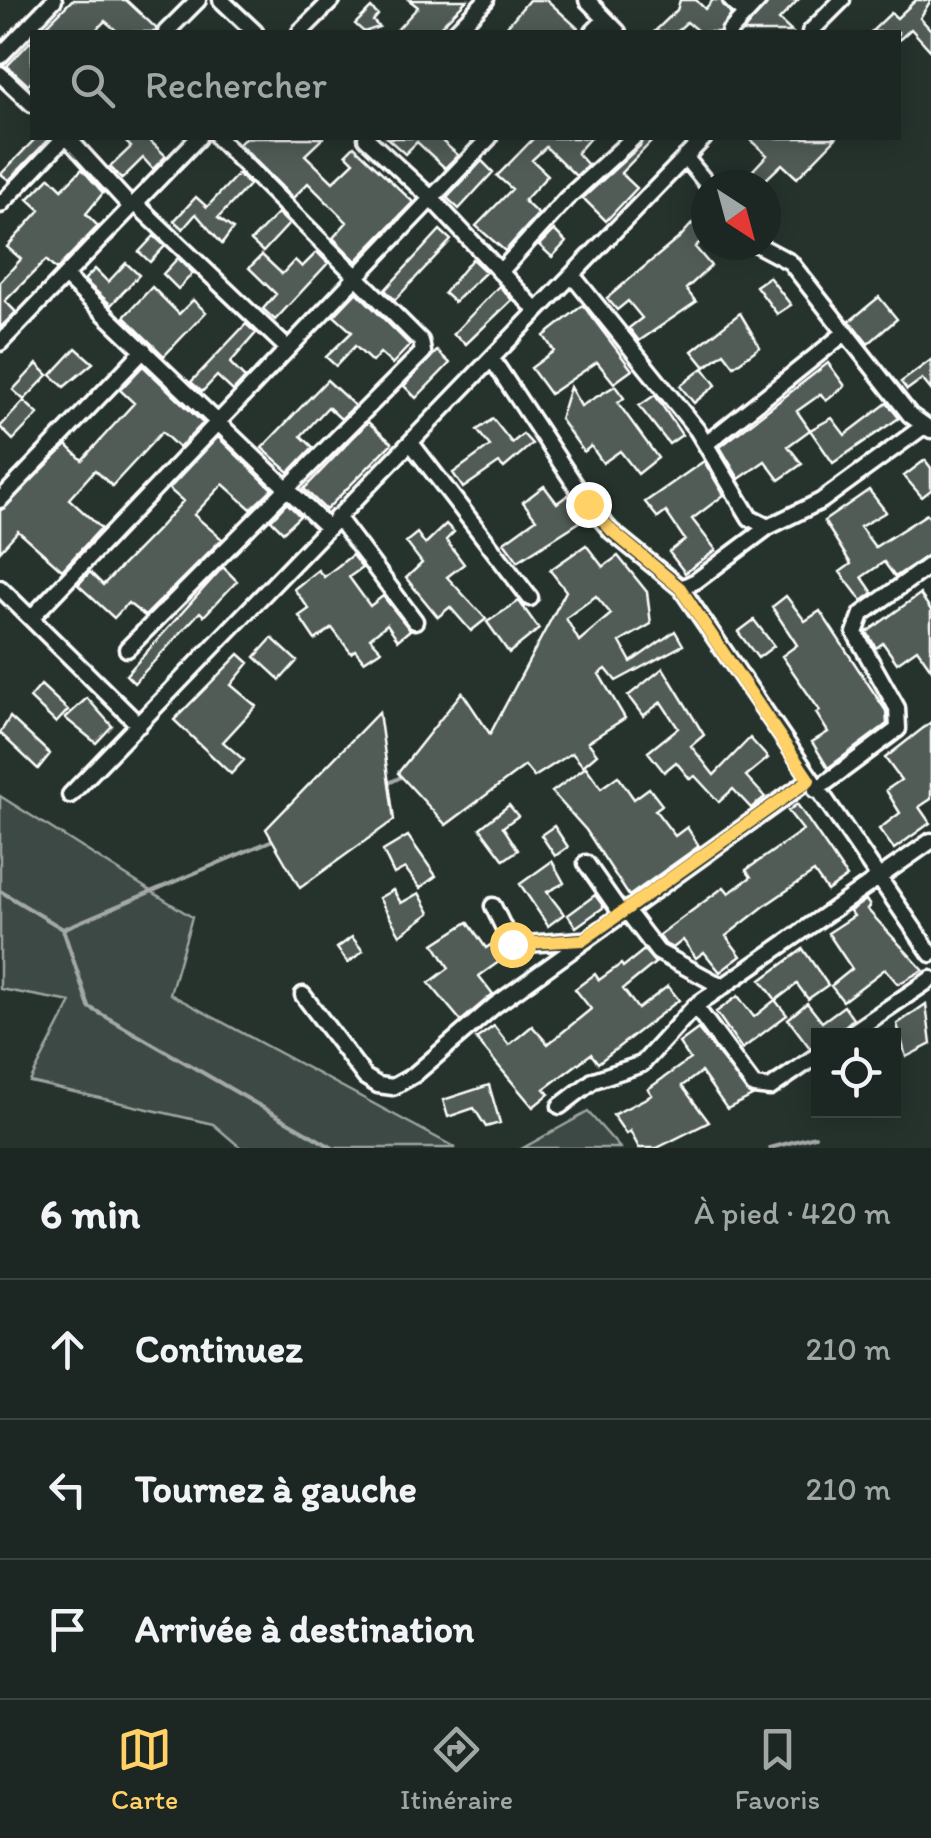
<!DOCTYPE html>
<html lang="fr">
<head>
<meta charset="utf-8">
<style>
	:root { --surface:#1c2622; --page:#29322f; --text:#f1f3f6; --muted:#a0a5a5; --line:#3a4340; --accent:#ffd166 }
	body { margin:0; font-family:Itim,sans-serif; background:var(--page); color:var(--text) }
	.controls { position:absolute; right:30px; bottom:30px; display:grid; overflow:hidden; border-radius:0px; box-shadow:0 5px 25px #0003 }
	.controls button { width:90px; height:90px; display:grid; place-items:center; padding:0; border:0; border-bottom:2px solid var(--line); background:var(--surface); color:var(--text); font:50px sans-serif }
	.compass { position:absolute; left:691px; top:170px; width:90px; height:90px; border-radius:50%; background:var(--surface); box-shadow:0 5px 25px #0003; rotate:144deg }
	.stop { position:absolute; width:30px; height:30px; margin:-22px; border:8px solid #ffd166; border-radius:50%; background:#fff }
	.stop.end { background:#ffd166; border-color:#fff; box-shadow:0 2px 10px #0008 }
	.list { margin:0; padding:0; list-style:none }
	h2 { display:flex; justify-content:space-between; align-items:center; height:130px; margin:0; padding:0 40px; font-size:42px }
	h2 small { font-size:32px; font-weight:400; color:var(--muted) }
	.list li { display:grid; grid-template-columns:65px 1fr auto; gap:30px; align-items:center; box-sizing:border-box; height:140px; padding:0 40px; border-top:2px solid var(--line) }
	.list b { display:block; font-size:38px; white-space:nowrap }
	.list em { font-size:32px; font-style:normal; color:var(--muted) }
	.icon { flex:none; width:55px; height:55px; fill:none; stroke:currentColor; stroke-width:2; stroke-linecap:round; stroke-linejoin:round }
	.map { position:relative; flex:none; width:931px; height:1148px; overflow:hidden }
	.search { position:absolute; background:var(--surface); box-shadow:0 5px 25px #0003; left:30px; right:30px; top:30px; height:110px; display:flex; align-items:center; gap:25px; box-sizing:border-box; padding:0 35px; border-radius:0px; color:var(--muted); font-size:38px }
	.sheet { height:550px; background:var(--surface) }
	nav { display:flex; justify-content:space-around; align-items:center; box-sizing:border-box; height:140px; border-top:2px solid var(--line); background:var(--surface); font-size:28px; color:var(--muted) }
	nav a { display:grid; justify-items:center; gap:5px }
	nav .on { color:var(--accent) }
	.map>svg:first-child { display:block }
</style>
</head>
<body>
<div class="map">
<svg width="931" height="1148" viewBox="0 0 931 1148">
	<rect width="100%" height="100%" fill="#26332d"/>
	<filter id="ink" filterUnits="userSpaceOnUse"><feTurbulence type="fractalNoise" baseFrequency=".01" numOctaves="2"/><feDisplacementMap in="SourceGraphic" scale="20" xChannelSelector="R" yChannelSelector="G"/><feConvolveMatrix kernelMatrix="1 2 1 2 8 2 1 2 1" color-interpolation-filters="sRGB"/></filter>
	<g filter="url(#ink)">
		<!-- green -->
		<path fill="#3e4944" stroke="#9ea4a2" stroke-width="2.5" d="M0,796L192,917L170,994L456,1148H241L213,1124L30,1082L71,1002L0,989Z
			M588,1112L620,1148H523Z"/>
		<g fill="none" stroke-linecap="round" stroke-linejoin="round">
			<!-- stream -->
			<path stroke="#a4a9a7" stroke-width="4" d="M387,784L405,775
				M0,891L63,929L89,1007L333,1148
				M63,929L275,839
				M770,1148L815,1136"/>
		</g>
		<!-- building -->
		<path fill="#515c57" stroke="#fff" stroke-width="2.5" fill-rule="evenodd" d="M72,0H126L156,28V32H118L105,21L94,32H40Z
			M409,0H467L435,32H395L418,7Z
			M529,0H547L582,32H502Z
			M680,0H696L705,9L713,0H721L731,15L719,32H699L687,22L676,32H654L677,10Z
			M769,0H798L779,20L792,32H743Z
			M916,0H931L920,18L931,30V51L911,29L898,41V32H871L891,13L897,18Z
			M371,8L378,15L373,21L379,27L364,32L355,24Z
			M32,40V80L28,85L7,66Z
			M36,138H50L9,180L1,174Z
			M122,138H147L166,156L153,169L143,158L122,179L110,167L131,147Z
			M245,138H323L305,155L333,182L354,162L346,154L354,146L413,202L356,261L333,238L347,222L308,183L293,198L239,144Z
			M387,138H447L443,142L458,155L445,168L417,142L405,154Z
			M534,138H590L577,153L588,165L576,176L546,147L532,160L548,175L524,201L538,214L505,251L476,226L512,189L497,176Z
			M643,138H655L621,173L637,188L606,221L583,198L640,146Z
			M748,138H836L797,178L782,164L760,185H739L767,155Z
			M482,161L493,172L459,209L447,198Z
			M82,169L103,193L86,214L98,226L56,270L46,260L5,301L16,312L0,328V282L21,259L7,247L40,210L28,199L50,177L62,189Z
			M238,174L249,185L218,218L233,229L222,244L196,214L183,229L174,221L196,197L207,207Z
			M706,208V236L695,247L711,266L686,289L696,302L639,341L629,328L642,318L628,301L617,310L607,298L680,237Z
			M278,213L289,224L263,252L251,241Z
			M440,230L451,240L395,300L385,290Z
			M554,230L566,242L552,257L539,245Z
			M154,236L165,246L150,262L139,252Z
			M317,252L328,263L275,320L263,309L276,294L249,268L262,255L282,274L295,260L302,267Z
			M178,258L193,273L178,289L163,274Z
			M472,259L486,272L454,302L444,293Z
			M126,263L139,275L111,305L84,280L95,269L108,282Z
			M769,277L791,305L777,314L756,286Z
			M499,286L512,300L466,344L453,334Z
			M152,287L179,314L193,300L206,312L164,356L124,317Z
			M357,292L410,345L392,364L380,353L372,362L355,346L336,366L326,357L352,332L334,316Z
			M879,297L897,319L868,344L850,321Z
			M583,305L632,370L614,383L597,362L550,394L531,368L554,351L544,336Z
			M740,313L760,347L734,366L724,353L705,367L692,351Z
			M246,324L256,333L230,363L245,378L233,391L217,376L202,392L191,382Z
			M76,348L93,363L64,387L51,375Z
			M437,351L450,363L416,398L404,386Z
			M931,360V390L922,379L907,390L901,382Z
			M828,363L845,386L826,401L821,394L797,411L810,430L788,446L802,464L779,480L765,461L739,479L720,447Z
			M37,364L48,375L24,400L13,390Z
			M143,366L203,423L179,448L162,432L112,486L95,470L69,499L101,528L62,570L18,531L0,551V511L67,445L82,460L134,403L120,390Z
			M703,368L716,385L694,403L680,386Z
			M327,380L355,406L341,419L328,407L301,436L313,447L289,472L262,448Z
			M615,386L624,398L618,403L658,458L638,474L620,451L603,463L591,446L584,452L560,419L570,387L581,406Z
			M655,395L682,435L669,444L639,406Z
			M24,401L38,414L13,440L0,427Z
			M887,403L899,418L833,463L810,430L832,418L845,435Z
			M493,419L512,443L523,434L532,444L504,468L499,463L463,488L453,473L490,446L477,430Z
			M368,422L392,443L326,510L304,489Z
			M218,437L272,489L251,509L223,484L194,515L222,539L145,616L128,603L114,618L78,585L90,572L103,585L157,530L183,501L169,489Z
			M925,460L931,468V490L922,497L904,476Z
			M704,461L724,495L692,519L716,550L685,573L669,552L685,540L666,512L658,518L645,502Z
			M544,486L557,503L568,495L586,518L518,561L504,542L536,519L523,502Z
			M869,490L886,512L860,527L875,547L927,514L931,520V553L895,577L884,562L862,577L873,593L862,601L840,572L851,564L824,521Z
			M287,503L300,516L283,532L271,520Z
			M446,524L454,532L446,540L464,564L447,577L486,619L471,631L450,607L438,617L406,578L422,563L406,542L417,533L425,544Z
			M586,545L603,567L618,556L647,592L651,624L620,642L631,662L675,631L683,645L616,681L606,669L599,674L625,718L588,742L597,754L583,766L572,753L534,777L525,766L446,825L398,773L462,692L490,734L566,591L550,570ZM596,596L611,614L579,641L566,618Z
			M352,555L362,568L349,577L370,606L383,596L410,630L398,640L387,624L370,638L381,650L364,661L355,650L351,653L332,628L315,640L299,616L309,609L294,589L318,570L324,577Z
			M223,567L237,581L204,616L200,612L134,683L126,675Z
			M920,594L931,610V669L917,649L897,663L883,643L876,648L867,632Z
			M786,596L805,621L820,611L886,711L887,724L828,768L812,742L828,732L816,713L820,711L782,656L797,645L772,607Z
			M519,601L539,629L509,653L487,622Z
			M754,620L774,646L758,658L738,632Z
			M272,638L297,661L280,680L255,657Z
			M239,654L249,663L231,685L256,706L223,742L244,760L231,774L174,720Z
			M663,668L704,735L691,746L714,775L750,738L768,758L746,776L765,797L751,808L733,789L719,802L695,776L690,779L676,762L664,772L648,752L678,728L661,702L643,716L628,696Z
			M41,685L68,710L56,723L30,698Z
			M87,698L112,726L96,743L65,718Z
			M379,712L394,820L300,888L266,829Z
			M10,717L50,754L38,769L0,733Z
			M931,722V799L919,807L930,823L894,849L879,829L900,813L886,790L901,780L885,758Z
			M586,767L601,788L618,776L634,799L649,788L662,805L655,810L675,836L687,827L699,846L629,896L586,830L552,792Z
			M797,804L847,877L827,891L814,872L767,904L726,936L741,956L720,972L704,952L696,958L683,940L673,948L665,944L659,935L724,887L729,893L751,877L746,870L803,830L788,811Z
			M509,805L518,816L503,827L518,850L504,860L480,828Z
			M554,826L568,847L555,856L541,835Z
			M408,836L436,876L420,888L405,868L394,874L383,851Z
			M552,861L564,883L547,892L564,914L548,926L520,884Z
			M393,890L401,903L419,893L430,913L400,935L379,898Z
			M595,895L604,907L576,927L568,915Z
			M866,900L870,906L867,909L923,970L898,984L885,969L843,1001L831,986L852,969L828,933L854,916L850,911Z
			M468,922L486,948L492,944L503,959L479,976L493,994L461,1021L429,983L449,968L434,944Z
			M352,937L363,951L348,963L337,948Z
			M803,949L828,985L808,999L797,984L776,1000L761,980Z
			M644,950L655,963L623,989L638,1009L668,986L679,1000L598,1063L591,1054L544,1089L549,1094L533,1107L476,1039L494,1026L509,1045L532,1026L548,1044L591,1009L575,989L595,974L599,980L621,964L623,967Z
			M738,996L754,1017L775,1000L787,1015L742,1049L716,1012Z
			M807,1003L822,1022L844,1006L853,1019L834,1036H818V1045L810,1048L788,1019Z
			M926,1004L931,1044L906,1057L897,1024Z
			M698,1029L752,1096L727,1109L701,1072L682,1086L709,1122L657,1148H639L630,1131L626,1134L613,1115L652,1095L648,1089L690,1059L679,1043Z
			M489,1085L500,1123L486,1127L474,1108L448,1117L443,1100Z"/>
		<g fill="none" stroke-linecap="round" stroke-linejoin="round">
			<!-- street casing -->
			<g stroke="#fff" stroke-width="21">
				<path id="street" d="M221,0L255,32
					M587,0L618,32
					M731,0L745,14
					M166,32L198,0
					M300,32L332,0
					M455,32L486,0
					M593,32L605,20
					M729,32L759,0
					M810,32L842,0
					M0,56L54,0
					M0,74L32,104
					M68,138L131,207
					M366,138L430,197L537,311
					M685,157L708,185
					M135,203L287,348
					M0,205L64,138
					M758,245L790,262L910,415L931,430
					M500,272L566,199L633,138
					M572,275L697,430L750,518L768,527L696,581L681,588
					M65,276L328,528
					M0,343L198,138
					M492,359L588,504L611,531L681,588L931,954
					M411,443L530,598
					M706,444L846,332
					M0,500L144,350
					M337,517L415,621
					M768,527L821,501L924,426
					M0,588L139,725
					M31,618L489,138
					M127,649L423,352L421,341L218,138
					M816,790L898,729L897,708L855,633L862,614L931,564
					M70,795L704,138
					M586,863L621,913
					M493,906L512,945L582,940
					M626,910L658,952L721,986
					M303,995L365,1077L378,1085L393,1087L414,1075L494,1006L809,780
					M847,1036L931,979
					M818,1055L770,1088L754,1086L695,1006L931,841
					M560,1106L594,1080L642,1064L695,1006"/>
			</g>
			<!-- street -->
			<use href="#street" stroke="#26332d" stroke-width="14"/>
		</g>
	</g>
	<g fill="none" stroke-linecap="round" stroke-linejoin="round" filter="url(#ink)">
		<!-- route -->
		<path stroke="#ffd166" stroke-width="12" d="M512,944L583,940L809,780L680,588L612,531L588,504"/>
	</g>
</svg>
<div class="controls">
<button><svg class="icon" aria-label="locate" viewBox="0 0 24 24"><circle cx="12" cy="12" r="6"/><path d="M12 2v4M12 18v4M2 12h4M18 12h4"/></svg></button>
</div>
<svg class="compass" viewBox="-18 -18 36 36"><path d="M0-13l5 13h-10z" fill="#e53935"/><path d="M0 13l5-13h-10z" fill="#a0a5a5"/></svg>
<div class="stop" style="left:512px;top:944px"></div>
<div class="stop end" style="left:588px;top:504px"></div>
<div class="search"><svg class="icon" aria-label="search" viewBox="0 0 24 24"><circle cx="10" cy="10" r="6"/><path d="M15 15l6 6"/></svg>Rechercher</div>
</div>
<section class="sheet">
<h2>6 min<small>À pied · 420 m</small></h2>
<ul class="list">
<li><svg class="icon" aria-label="ahead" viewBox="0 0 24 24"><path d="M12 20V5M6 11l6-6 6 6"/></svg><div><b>Continuez</b></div><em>210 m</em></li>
<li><svg class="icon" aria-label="left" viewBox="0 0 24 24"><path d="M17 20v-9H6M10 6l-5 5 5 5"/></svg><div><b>Tournez à gauche</b></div><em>210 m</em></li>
<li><svg class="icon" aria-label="arrive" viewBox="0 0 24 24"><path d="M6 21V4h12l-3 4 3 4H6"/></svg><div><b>Arrivée à destination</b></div></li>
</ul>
</section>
<nav>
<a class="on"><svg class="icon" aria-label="map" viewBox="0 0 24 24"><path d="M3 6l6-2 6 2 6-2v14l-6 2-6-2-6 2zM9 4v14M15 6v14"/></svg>Carte</a>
<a><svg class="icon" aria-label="directions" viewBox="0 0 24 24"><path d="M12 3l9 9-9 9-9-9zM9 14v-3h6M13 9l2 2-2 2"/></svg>Itinéraire</a>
<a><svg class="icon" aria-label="saved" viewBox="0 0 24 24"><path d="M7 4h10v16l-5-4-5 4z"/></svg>Favoris</a>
</nav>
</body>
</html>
